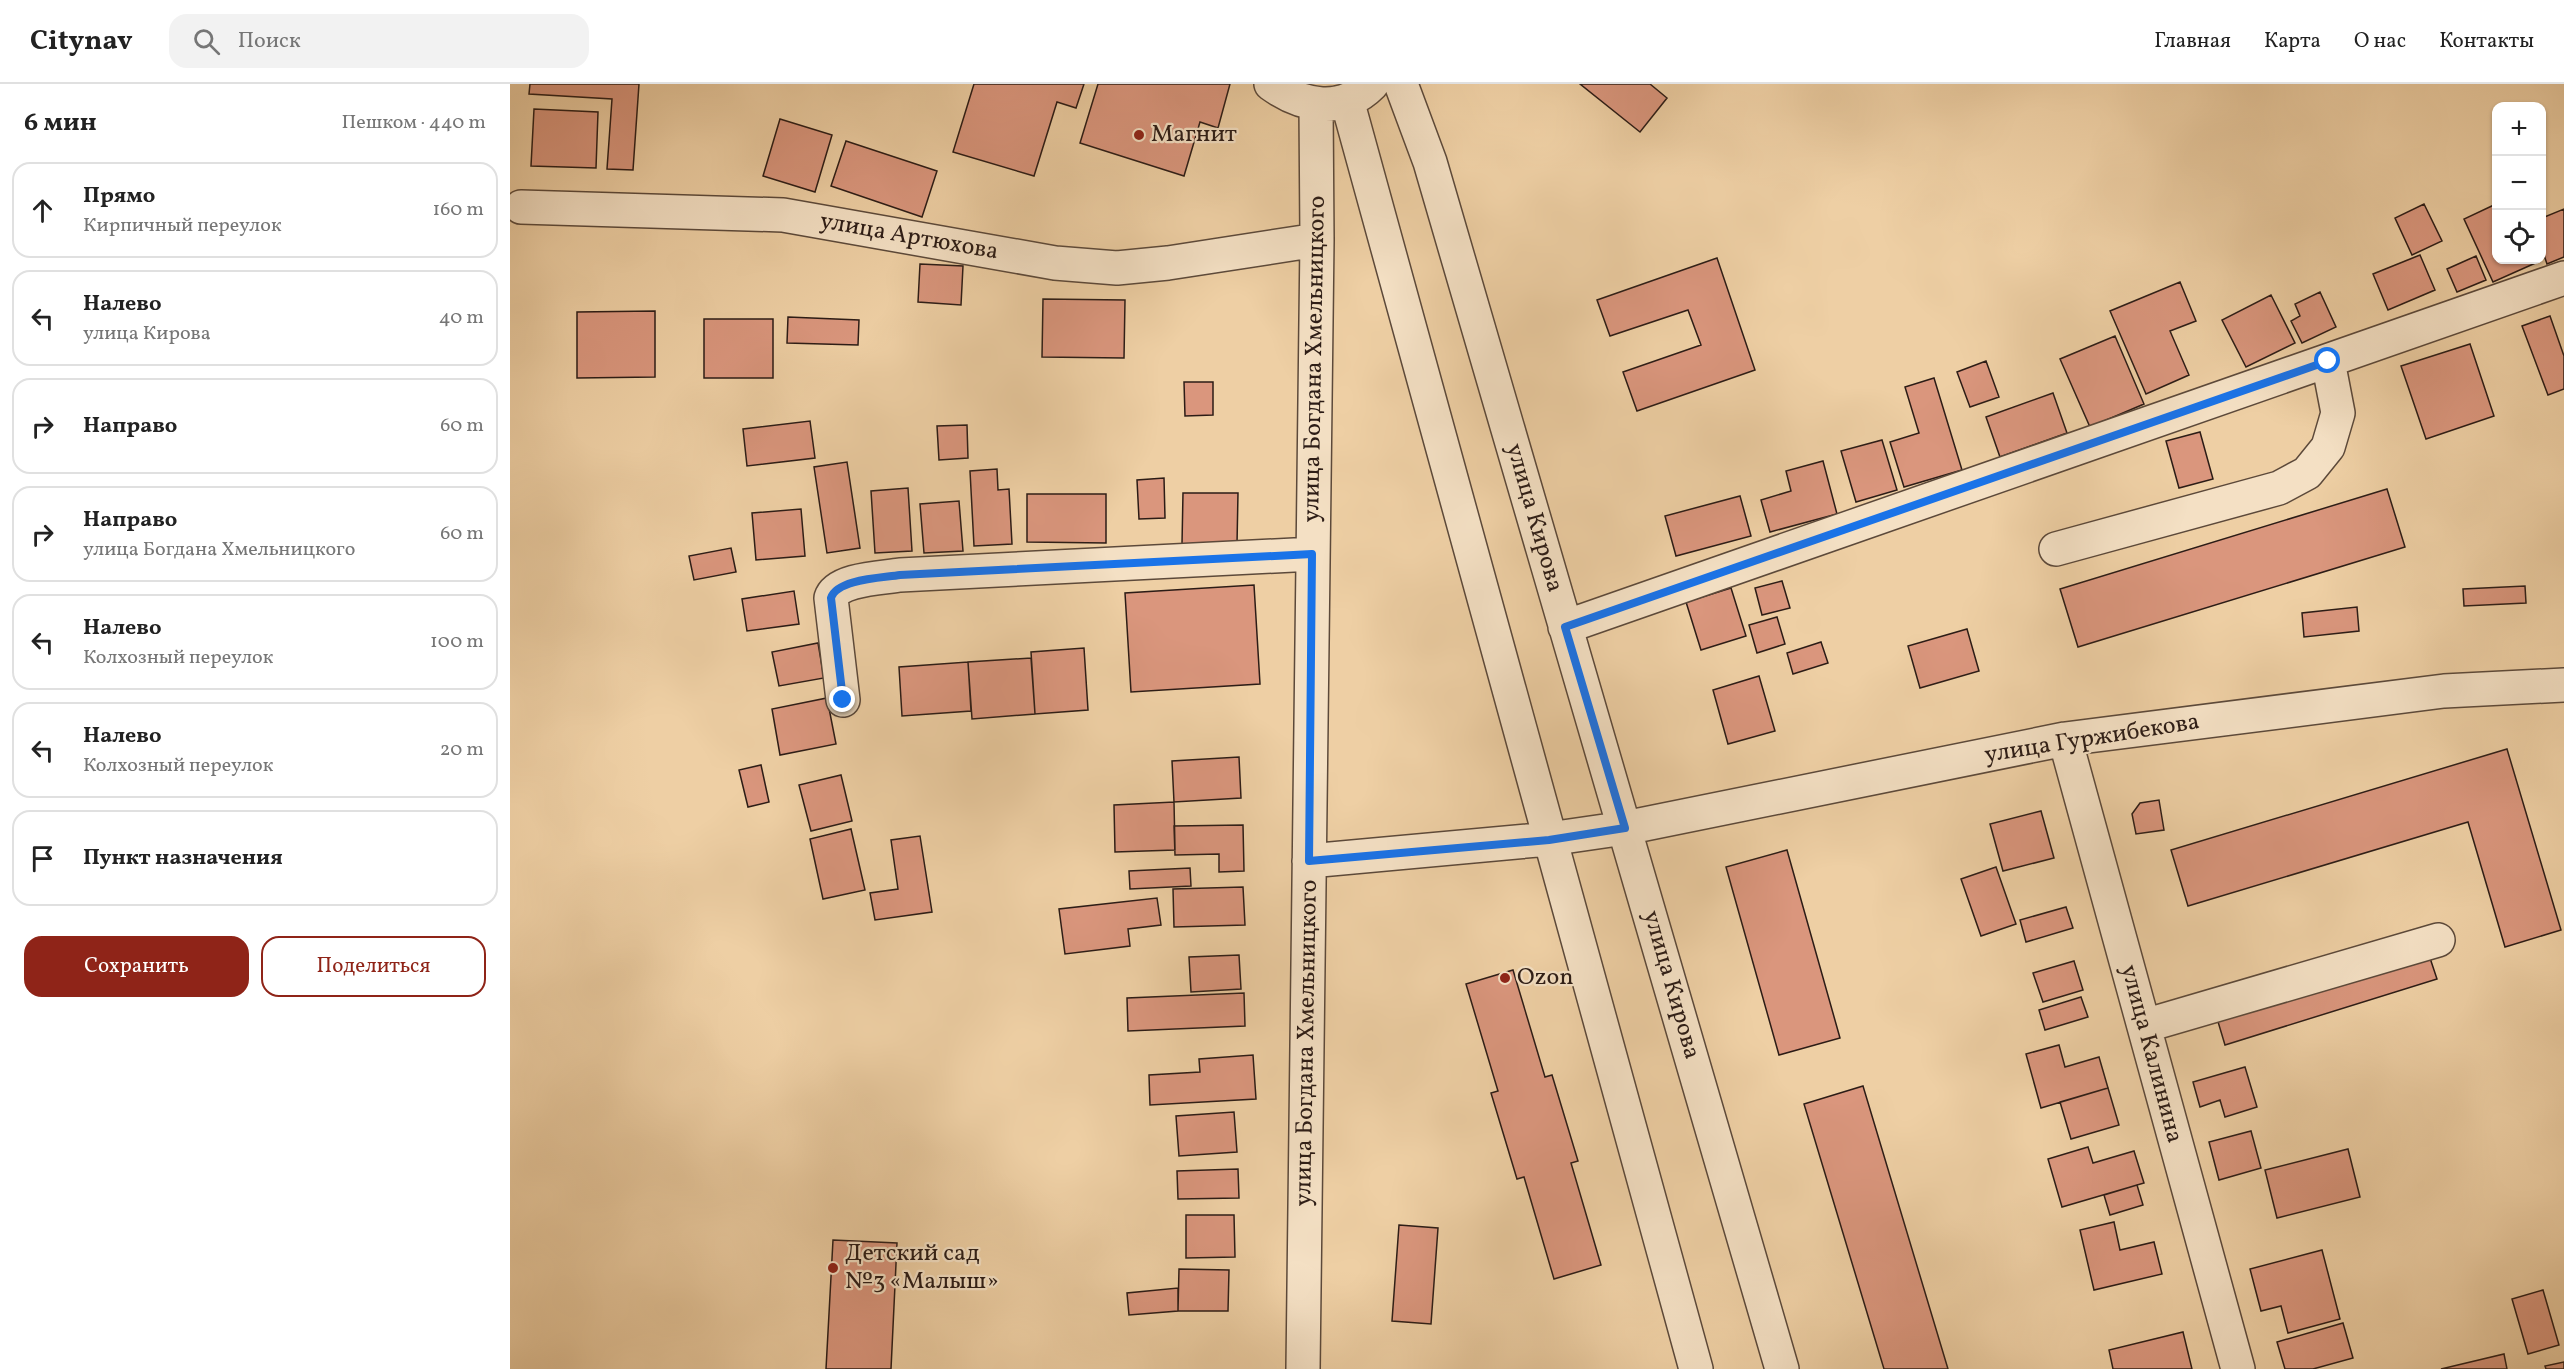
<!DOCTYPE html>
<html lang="ru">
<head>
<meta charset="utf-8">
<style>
	:root { --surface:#fff; --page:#f2f2f2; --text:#222; --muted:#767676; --line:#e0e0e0; --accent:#8f2418 }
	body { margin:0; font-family:Vollkorn,serif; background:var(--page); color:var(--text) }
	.controls { position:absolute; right:18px; top:18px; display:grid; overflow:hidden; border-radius:12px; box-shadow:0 2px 4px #0004 }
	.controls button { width:54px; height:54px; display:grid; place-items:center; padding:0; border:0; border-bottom:2px solid var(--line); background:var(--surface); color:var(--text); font:30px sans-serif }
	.stop { position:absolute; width:18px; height:18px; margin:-14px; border:4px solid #1a73e8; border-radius:50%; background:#fff }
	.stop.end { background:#1a73e8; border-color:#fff; box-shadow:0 2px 6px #0008 }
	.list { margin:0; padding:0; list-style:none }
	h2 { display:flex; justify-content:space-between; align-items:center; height:78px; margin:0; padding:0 24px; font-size:26px }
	h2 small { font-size:20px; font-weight:400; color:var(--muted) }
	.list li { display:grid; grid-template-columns:39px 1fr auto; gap:18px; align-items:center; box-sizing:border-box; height:96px; margin:0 12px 12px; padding:0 12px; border:2px solid var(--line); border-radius:18px }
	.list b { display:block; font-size:22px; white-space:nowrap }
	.list p { margin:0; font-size:20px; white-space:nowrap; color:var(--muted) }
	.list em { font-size:20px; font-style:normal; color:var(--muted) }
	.actions { display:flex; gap:12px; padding:18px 24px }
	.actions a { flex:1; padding:14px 0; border:2px solid var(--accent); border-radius:18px; text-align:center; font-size:21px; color:var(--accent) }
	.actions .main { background:var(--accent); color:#fff }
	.icon { flex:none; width:33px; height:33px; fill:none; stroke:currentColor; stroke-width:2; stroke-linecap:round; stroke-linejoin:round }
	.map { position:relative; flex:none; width:2054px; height:1285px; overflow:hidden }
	header { display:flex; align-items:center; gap:36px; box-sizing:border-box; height:84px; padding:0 30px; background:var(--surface); border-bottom:2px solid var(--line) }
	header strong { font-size:28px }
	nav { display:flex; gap:33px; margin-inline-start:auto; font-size:21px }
	.search { width:420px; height:54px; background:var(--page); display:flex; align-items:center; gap:15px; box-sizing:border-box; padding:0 21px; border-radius:18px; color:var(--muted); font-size:22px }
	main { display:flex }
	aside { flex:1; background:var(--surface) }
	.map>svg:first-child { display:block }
</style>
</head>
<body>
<header>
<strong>Citynav</strong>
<div class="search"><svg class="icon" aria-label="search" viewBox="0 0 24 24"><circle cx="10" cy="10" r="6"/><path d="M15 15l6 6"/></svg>Поиск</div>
<nav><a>Главная</a><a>Карта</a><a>О нас</a><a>Контакты</a></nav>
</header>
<main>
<aside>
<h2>6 мин<small>Пешком · 440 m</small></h2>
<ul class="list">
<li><svg class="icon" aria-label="ahead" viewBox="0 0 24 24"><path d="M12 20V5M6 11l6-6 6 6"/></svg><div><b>Прямо</b><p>Кирпичный переулок</p></div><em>160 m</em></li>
<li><svg class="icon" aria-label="left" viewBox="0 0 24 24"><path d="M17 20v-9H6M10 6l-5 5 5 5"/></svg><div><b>Налево</b><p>улица Кирова</p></div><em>40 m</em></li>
<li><svg class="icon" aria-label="right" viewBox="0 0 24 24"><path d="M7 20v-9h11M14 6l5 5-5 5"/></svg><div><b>Направо</b></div><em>60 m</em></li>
<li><svg class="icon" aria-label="right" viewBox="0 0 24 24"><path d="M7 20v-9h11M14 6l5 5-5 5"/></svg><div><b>Направо</b><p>улица Богдана Хмельницкого</p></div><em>60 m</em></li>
<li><svg class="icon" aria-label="left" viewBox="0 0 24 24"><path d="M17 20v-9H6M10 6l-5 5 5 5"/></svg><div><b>Налево</b><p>Колхозный переулок</p></div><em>100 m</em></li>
<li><svg class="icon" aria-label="left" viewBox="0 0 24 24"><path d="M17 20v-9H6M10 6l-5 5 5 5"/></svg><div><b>Налево</b><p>Колхозный переулок</p></div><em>20 m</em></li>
<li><svg class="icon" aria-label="arrive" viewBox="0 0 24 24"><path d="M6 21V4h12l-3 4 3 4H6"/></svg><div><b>Пункт назначения</b></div></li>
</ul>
<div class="actions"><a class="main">Сохранить</a><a>Поделиться</a></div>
</aside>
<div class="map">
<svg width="2054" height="1285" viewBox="0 0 2054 1285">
	<rect width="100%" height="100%" fill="#eecfa4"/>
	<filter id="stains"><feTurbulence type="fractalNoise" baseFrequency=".00333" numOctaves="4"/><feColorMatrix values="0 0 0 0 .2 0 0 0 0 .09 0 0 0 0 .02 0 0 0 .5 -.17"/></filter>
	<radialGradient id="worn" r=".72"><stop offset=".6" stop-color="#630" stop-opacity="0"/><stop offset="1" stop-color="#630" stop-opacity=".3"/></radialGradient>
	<!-- building -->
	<path fill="#da967d" stroke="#2c1c16" stroke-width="1.5" d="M20,0H129L123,86L97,85L102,15L19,10Z
		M464,0H574L566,24L547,18L524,92L443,68Z
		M588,0H720L708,44L690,38L674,92L570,59Z
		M1070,0H1140L1157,14L1130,48Z
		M24,25L88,28L86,84L21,82Z
		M270,35L322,51L305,108L253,92Z
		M336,57L427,87L412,133L321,102Z
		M1914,120L1932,157L1902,171L1885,134Z
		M1986,120V176L2030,177L1983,198L1954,135Z
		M2054,125V173L2037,180L2032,165V134Z
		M1910,171L1925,206L1878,226L1863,190Z
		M1966,172L1976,196L1947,208L1937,185Z
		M1207,174L1245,286L1127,327L1113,288L1191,261L1178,226L1100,252L1087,216Z
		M410,180L453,182L451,221L408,218Z
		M1670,198L1686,237L1660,247L1679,291L1636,310L1600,227Z
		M1810,208L1826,243L1792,259L1781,237L1790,232L1785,220Z
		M1761,211L1785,259L1736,283L1712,236Z
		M533,215L615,216L614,274L532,273Z
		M145,227V293L67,294V228Z
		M2040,232L2054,272V305L2038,311L2012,242Z
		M278,233L349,236L348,261L277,259Z
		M194,235H263V294H194Z
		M1605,252L1634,320L1580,343L1550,275Z
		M1960,260L1984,332L1916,355L1891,282Z
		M1476,277L1489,313L1460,323L1447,288Z
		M1424,294L1452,386L1394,403L1380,358L1409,349L1395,303Z
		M674,298H703V331L675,332Z
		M1543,309L1557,349L1490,373L1476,333Z
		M300,337L305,374L237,382L233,345Z
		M457,341L458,374L429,376L427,342Z
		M1690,348L1703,395L1669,404L1656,357Z
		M1372,356L1387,406L1346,418L1331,367Z
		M1313,377L1327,430L1260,448L1251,416L1281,407L1276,387Z
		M337,378L350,464L317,469L304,383Z
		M487,385L488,406L499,405L502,460L464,462L460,387Z
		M654,394L655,434L629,435L627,396Z
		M398,404L402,467L365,469L361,407Z
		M1877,405L1895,463L1568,563L1550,505Z
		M673,409H728L727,460H672Z
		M517,410H596V459L517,458Z
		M1230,412L1241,452L1166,472L1155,432Z
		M449,417L453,467L414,469L410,420Z
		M291,425L295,472L246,476L242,429Z
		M221,464L226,488L184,496L179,472Z
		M1272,497L1280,524L1252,531L1245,504Z
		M744,501L750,600L621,608L615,509Z
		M2015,502L2016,519L1954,522L1953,505Z
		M1221,504L1236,552L1191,566L1176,518Z
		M284,507L289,540L237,547L232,515Z
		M1847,523L1849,547L1794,553L1792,529Z
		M1267,533L1275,560L1247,569L1239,541Z
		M1457,545L1469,587L1410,604L1398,562Z
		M1311,558L1318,579L1283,590L1277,569Z
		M308,559L314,594L269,602L262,568Z
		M574,564L578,626L525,630L521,568Z
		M521,574L525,630L462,635L458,578Z
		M458,578L461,627L392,632L389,583Z
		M1249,592L1265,647L1218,660L1203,606Z
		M317,614L326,660L270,671L262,625Z
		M1997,665L2051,846L1995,863L1958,738L1678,822L1661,766Z
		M729,673L731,714L664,718L662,677Z
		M251,681L259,718L238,723L229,686Z
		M331,691L342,737L301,747L289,701Z
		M1649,716L1654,746L1626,750L1622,730L1630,719Z
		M664,718L665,766L605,768L604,721Z
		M1531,727L1544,774L1493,787L1480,740Z
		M733,741L734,787L709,788V770L665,771L664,742Z
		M341,745L355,806L313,815L300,755Z
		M410,752L422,828L365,836L360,809L388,805L381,756Z
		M1277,766L1330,954L1269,971L1216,783Z
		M1486,783L1506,840L1471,852L1451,795Z
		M680,784L681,802L620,805L619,787Z
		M733,803L735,841L664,843L663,805Z
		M647,814L651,841L618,845L620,862L555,870L549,825Z
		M1556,823L1563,844L1516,858L1510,836Z
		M1917,865L1927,895L1715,961L1706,931Z
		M729,871L731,905L681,908L679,873Z
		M1564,877L1573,906L1533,918L1523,889Z
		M1003,886L1035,993L1042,991L1068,1077L1061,1079L1091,1181L1044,1195L1014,1093L1007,1095L981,1009L988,1007L956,900Z
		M734,909L735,942L618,947L617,914Z
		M1571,913L1578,933L1535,946L1529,926Z
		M1549,961L1555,983L1589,973L1598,1004L1531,1024L1516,970Z
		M743,971L746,1015L640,1021L639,991L690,988L689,975Z
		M1735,983L1747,1023L1715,1033L1710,1016L1690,1023L1683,998Z
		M1353,1002L1438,1285H1374L1294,1020Z
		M1598,1004L1609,1041L1561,1055L1550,1018Z
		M724,1028L727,1068L669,1072L666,1032Z
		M1741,1047L1751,1084L1709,1096L1699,1058Z
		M1578,1063L1583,1079L1624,1067L1634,1099L1552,1123L1538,1075Z
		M1838,1065L1850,1113L1767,1134L1755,1086Z
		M728,1085L729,1114L668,1115L667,1087Z
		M1627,1101L1633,1121L1600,1131L1594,1111Z
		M676,1131H724L725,1173L676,1174Z
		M1604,1138L1610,1166L1644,1158L1652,1190L1584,1206L1570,1146Z
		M889,1141L928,1144L921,1240L882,1237Z
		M323,1156L387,1159L381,1285H316Z
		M1812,1166L1830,1235L1778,1249L1771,1222L1751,1227L1740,1185Z
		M669,1185L719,1186L718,1227H668Z
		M668,1204V1227L619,1231L617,1209Z
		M2033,1206L2049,1261L2018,1270L2002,1215Z
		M1833,1239L1843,1274L1803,1285H1775L1767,1258Z
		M1673,1248L1682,1285H1603L1599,1266Z
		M1994,1270L1997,1285H1931Z
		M2054,1278V1285H2036L2035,1282Z"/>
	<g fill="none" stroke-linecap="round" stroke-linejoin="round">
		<!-- minor casing -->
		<g stroke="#5c493a" stroke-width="36">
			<path id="minor" d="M761,0C793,23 832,30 862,0
				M891,0L920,78L1272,1285
				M837,16L1186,1285
				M11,123L273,131L545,179L607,184L658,179L807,156
				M1546,465L1769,404L1797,389L1818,363L1828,329L1818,277
				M1055,543L2054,194
				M333,616L321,514C327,495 372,494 390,491L803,470
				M1555,655L1728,1285
				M799,777L1039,755L1115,744L1555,655L1934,607L2054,601
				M1634,942L1928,856
				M793,1285L807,156L806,21"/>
		</g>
		<!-- minor -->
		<use href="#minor" stroke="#f4e0c4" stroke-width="33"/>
	</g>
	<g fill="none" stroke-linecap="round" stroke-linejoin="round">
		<!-- route -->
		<path stroke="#1a73e8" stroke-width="8" d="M333,616L321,514C327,495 372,494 390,491L802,470L799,777L1039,756L1115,744L1055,543L1818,277"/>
	</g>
	<!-- markers -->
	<g fill="#8f2418" stroke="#f4e0c4" stroke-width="2">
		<circle cx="629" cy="51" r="6"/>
		<circle cx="995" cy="894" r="6"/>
		<circle cx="323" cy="1184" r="6"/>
	</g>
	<g text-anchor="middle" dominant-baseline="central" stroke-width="4.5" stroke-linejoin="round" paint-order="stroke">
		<!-- poi labels -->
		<g font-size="24" fill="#2c1c16" stroke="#f4e0c4" text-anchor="start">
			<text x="641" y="51">Магнит</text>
			<text x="1007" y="894">Ozon</text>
			<text x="335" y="1170">Детский сад<tspan x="335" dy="28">№3 «Малыш»</tspan></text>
		</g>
		<!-- street labels -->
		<g font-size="24" fill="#2c1c16" stroke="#f4e0c4">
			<text transform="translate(399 153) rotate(10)">улица Артюхова</text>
			<text transform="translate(805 275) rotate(-89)">улица Богдана Хмельницкого</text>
			<text transform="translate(1024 434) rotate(74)">улица Кирова</text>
			<text transform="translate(1582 655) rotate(-9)">улица Гуржибекова</text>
			<text transform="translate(1161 901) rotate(74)">улица Кирова</text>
			<text transform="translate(797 959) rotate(-89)">улица Богдана Хмельницкого</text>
			<text transform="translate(1641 970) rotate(75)">улица Калинина</text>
		</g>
	</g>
	<rect width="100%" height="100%" filter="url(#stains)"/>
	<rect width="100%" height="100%" fill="url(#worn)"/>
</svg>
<div class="controls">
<button>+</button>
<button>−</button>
<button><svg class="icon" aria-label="locate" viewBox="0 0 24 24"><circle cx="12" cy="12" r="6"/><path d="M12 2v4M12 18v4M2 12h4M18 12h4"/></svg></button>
</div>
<div class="stop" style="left:1818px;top:277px"></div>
<div class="stop end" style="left:333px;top:616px"></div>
</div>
</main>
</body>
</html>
